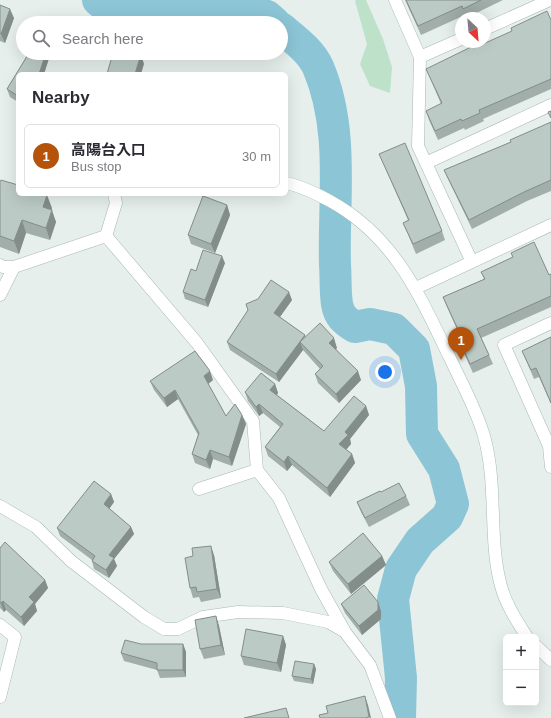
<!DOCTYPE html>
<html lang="en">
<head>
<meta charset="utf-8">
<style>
	:root { --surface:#fff; --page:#f2f2f3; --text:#2b2b33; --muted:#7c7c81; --line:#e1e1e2; --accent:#b45309 }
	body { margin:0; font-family:Arial,"Noto Sans JP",sans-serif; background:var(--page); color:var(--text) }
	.controls { position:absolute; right:12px; bottom:12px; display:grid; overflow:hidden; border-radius:6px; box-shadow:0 4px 16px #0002 }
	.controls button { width:36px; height:36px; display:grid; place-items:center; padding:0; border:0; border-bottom:1px solid var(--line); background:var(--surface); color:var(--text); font:20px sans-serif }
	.compass { position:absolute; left:455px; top:12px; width:36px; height:36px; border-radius:50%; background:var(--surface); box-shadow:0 4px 16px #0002; rotate:154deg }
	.you { position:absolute; left:385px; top:372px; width:14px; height:14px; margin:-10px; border:3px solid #fff; border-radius:50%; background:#1a73e8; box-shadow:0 0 0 6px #1a73e833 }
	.badge { display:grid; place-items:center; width:26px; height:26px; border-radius:50%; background:var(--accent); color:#fff; font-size:13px; font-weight:700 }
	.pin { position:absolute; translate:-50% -33px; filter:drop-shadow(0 1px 2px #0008) }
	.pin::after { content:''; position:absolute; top:21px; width:14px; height:12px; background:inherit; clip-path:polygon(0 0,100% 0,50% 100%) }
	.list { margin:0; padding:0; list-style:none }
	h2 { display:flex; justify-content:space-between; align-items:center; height:52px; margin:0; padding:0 16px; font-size:17px }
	h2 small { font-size:13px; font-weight:400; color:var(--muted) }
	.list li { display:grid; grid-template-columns:26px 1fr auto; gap:12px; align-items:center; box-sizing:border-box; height:64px; margin:0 8px 8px; padding:0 8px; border:1px solid var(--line); border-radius:6px }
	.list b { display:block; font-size:15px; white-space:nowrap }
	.list p { margin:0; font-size:13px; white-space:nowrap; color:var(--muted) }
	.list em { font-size:13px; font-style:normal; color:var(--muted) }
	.icon { flex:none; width:22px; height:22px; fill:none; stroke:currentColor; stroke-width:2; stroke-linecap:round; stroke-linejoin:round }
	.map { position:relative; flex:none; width:551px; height:718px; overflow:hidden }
	.search { position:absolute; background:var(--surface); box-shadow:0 4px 16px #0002; left:16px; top:16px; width:272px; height:44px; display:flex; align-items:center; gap:10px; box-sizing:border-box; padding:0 14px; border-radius:22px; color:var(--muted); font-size:15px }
	.panel { position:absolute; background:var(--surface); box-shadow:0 4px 16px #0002; left:16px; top:72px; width:272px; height:124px; border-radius:6px }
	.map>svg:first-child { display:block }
</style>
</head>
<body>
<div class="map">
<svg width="551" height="718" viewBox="0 0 551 718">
	<rect width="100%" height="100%" fill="#e6efec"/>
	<!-- green -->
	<path fill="#bee1ca" d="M356,0H366L383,39L392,67L390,93L370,86L360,64L367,44L355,1Z"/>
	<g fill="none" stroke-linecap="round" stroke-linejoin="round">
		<!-- river -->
		<path stroke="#8cc5d6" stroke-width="32" d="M98,0L100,2L126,10H248L267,16L275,23
			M281,28C294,39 311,51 318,67C345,130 333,200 335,265C336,278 335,292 337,304C339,316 345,321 355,327L370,324L394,329L414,349L421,386L422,434L444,469L453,504L447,517L420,541L401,569L393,599L401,678L400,718"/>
		<!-- street casing -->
		<g stroke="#a8b8b4" stroke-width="13">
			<path id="street" d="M395,0L420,57L418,146L472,262
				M485,29L550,0
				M420,57L461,39
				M426,163L551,105
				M106,236L197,343L253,421L257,470L279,498L321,589L345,632L370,665L390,718
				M0,265L3,267H14L106,236L116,203L114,194
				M416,288L551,225
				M0,295L14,267
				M551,323L504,345L549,446L551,467
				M199,489L257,470
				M0,506L36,527L71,561L144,617L164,629H178L203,617L238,612L283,613L328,622L344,631
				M0,625L15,637L0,697"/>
		</g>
		<!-- secondary casing -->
		<g stroke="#a3bcb5" stroke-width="13">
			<path id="secondary" d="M286,183C301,186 317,194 330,201C394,236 419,294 449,356C461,382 476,408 484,436C498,485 488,539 501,586C506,605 517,621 527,637
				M536,646L551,660"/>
		</g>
		<!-- street -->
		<use href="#street" stroke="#fff" stroke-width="12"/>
		<!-- secondary -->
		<use href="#secondary" stroke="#fff" stroke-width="12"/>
	</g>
	<!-- wall -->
	<path fill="#a1aea9" d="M405,0H503L466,18L465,15L421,35Z
		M0,5L14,18L5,43L0,41Z
		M551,20V89L483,119L484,121L465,130L464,128L438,140L429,120L426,111L441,104L430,78L426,69L474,48Z
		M29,53H50V55L44,74H18V102L10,97L7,89Z
		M551,122V191L527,201L472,229L448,179L444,170L511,142Z
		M379,154L442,231L445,240L416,254L407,232L403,223L408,220L383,163Z
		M0,182L52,208L51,210L56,222L50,240L26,233L19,254L0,247Z
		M227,205L230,215L215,253L191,244L188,235Z
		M511,253L549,275L551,274V307L481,338L489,355L493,364L473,373L461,347L458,337L460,336L447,307L443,297L484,279L481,272L513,257Z
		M225,263L208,307L185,299L183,292L196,271Z
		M292,300L280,317L305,335L306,337L337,348L336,349L361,380L339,403L318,383L315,374L320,369L303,350L279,382L230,350L227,342L248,310L246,304Z
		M551,337V404L539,377L534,379L526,360L522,351Z
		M213,380L208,384L226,416L242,415L246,424L232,466L213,459L210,469L195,463L192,454L198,435L178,399L167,407L154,390L150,381Z
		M275,384L278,393L277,395L324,431L366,406L369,415L350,439L351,444L346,450L352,454L355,463L330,497L292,465L287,471L268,456L265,447L280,427L263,413L259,416L248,401L245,392Z
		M381,492L406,496L410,505L369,527L361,512L357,502Z
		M111,494L114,502L109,509L131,527L134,534L114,559L117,566L109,578L94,569L92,561V560L60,536L57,528Z
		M0,548L45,580L48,588L35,604L37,611L24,626L6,610L4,612L0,608Z
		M214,555L221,598L201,602L199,597L193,598L190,588Z
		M382,556L386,565L351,594L333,571L329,562Z
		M341,604L381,611V619L362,635L345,613Z
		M216,616L219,626L225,655L204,659L200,649Z
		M283,636L286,645L281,672L244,665L241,656Z
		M141,644H183L186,652V677L160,678L157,670L124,661L121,653Z
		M314,664L316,669L313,684L294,681L292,676Z"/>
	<!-- shaded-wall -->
	<path fill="#838d8a" d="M10,9L14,18L5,43L1,34Z
		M46,53H50V55L44,74H39Z
		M141,54L144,64L141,74H135Z
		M47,195L52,208L48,220L43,207Z
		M227,205L230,215L215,253L211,244Z
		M52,210L56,222L50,240L46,228Z
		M22,220L26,233L19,254L14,241Z
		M222,256L225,263L208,307L205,300Z
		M289,292L292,300L277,321L274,313Z
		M334,338L337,348L333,352L329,343Z
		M300,342L303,350L279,382L276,374Z
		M210,371L213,380L207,385L204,376Z
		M358,371L361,380L339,403L336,394Z
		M275,384L278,393L274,399L270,390Z
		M175,390L178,399L167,407L164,398Z
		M259,404L263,413L259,416L256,407Z
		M366,406L369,415L350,439L351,444L343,453L339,444L345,432Z
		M242,415L246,424L232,466L229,457Z
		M210,450L213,459L210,469L206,460Z
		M352,454L355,463L330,497L327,488Z
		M288,456L292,465L287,471L284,462Z
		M111,494L114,502L107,512L104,504Z
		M131,527L134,534L114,559L117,566L109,578L106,570L109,555Z
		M211,546L214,555L221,598L217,589Z
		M382,556L386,565L351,594L348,584Z
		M45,580L48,588L35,604L37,611L24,626L21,617L29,597Z
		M3,601L6,610L4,612L1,603Z
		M378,602L381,611V619L362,635L359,626Z
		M216,616L219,626L225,655L221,645Z
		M283,636L286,645L281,672L277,663Z
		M183,644L186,652V677L183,670Z
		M314,664L316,669L313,684L311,679Z
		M365,696L368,705L371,718H370L369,717Z"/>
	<!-- building -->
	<path fill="#bbcac5" stroke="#838d8a" d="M406,0H481L463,9L462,6L418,26Z
		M0,5L10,9L1,34L0,33Z
		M547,11L551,20V79L479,110L480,113L462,121L461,119L435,131L426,111L442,103L426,69L473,46L474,48L512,31L511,28Z
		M29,53H46L39,74H18V96L7,89Z
		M113,53H136L141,54L135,74H107Z
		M551,111V118L548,112Z
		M551,122V180L524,192L469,220L444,170L511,142L510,140Z
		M405,143L442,231L413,244L403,223L409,220L379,154Z
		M1,180L18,185V194H44L47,195L43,207L52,210L46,228L22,220L14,241L0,236V182Z
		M203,196L227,205L211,244L188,235Z
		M534,242L549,275L551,274V296L477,329L489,355L470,364L458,337L461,336L443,297L485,279L481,272L513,257L511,253Z
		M203,250L222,256L205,300L183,292L191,269L196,271Z
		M271,280L289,292L274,313L305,335L276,374L227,342L248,310L246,304L258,299Z
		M320,323L334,338L329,343L358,371L336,394L315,374L323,366L300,342Z
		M551,337V403L536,368L531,370L522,351Z
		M195,351L210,371L204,376L226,416L235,404L242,415L229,457L210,450L206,460L192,454L199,433L175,390L164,398L150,381Z
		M261,373L275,384L270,390L324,431L354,396L366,406L345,432L348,435L339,444L352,454L327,488L288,456L284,462L265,447L283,424L259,404L256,407L245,392Z
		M94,481L111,494L104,504L131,527L109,555L114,558L106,570L92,561L95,556L57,528Z
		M399,483L406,496L365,518L357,502L380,491L381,492Z
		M363,533L382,556L348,584L329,562Z
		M5,542L45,580L29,597L34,602L21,617L3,601L1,603L0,602V548Z
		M211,546L217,589L197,592L196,587L190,588L185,558L193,556L192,548Z
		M364,585L378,602V610L359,626L341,604Z
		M216,616L221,645L200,649L195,620Z
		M246,629L283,636L277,663L241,656Z
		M125,640L141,644H183V670H157V663L121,653Z
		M295,661L314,664L311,679L292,676Z
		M365,696L369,717L365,718H320L319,715L328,713L326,706Z
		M286,708L289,718H244Z"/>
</svg>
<div class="controls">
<button>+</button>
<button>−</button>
</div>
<svg class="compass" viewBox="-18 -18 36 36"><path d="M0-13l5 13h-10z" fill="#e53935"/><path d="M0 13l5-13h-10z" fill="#7c7c81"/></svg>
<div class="you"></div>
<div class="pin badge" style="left:461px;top:360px">1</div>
<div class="search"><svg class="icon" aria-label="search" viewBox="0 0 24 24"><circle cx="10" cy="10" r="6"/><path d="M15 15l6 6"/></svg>Search here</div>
<section class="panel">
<h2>Nearby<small></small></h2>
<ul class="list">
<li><span class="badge">1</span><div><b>高陽台入口</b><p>Bus stop</p></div><em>30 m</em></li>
</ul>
</section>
</div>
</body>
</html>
